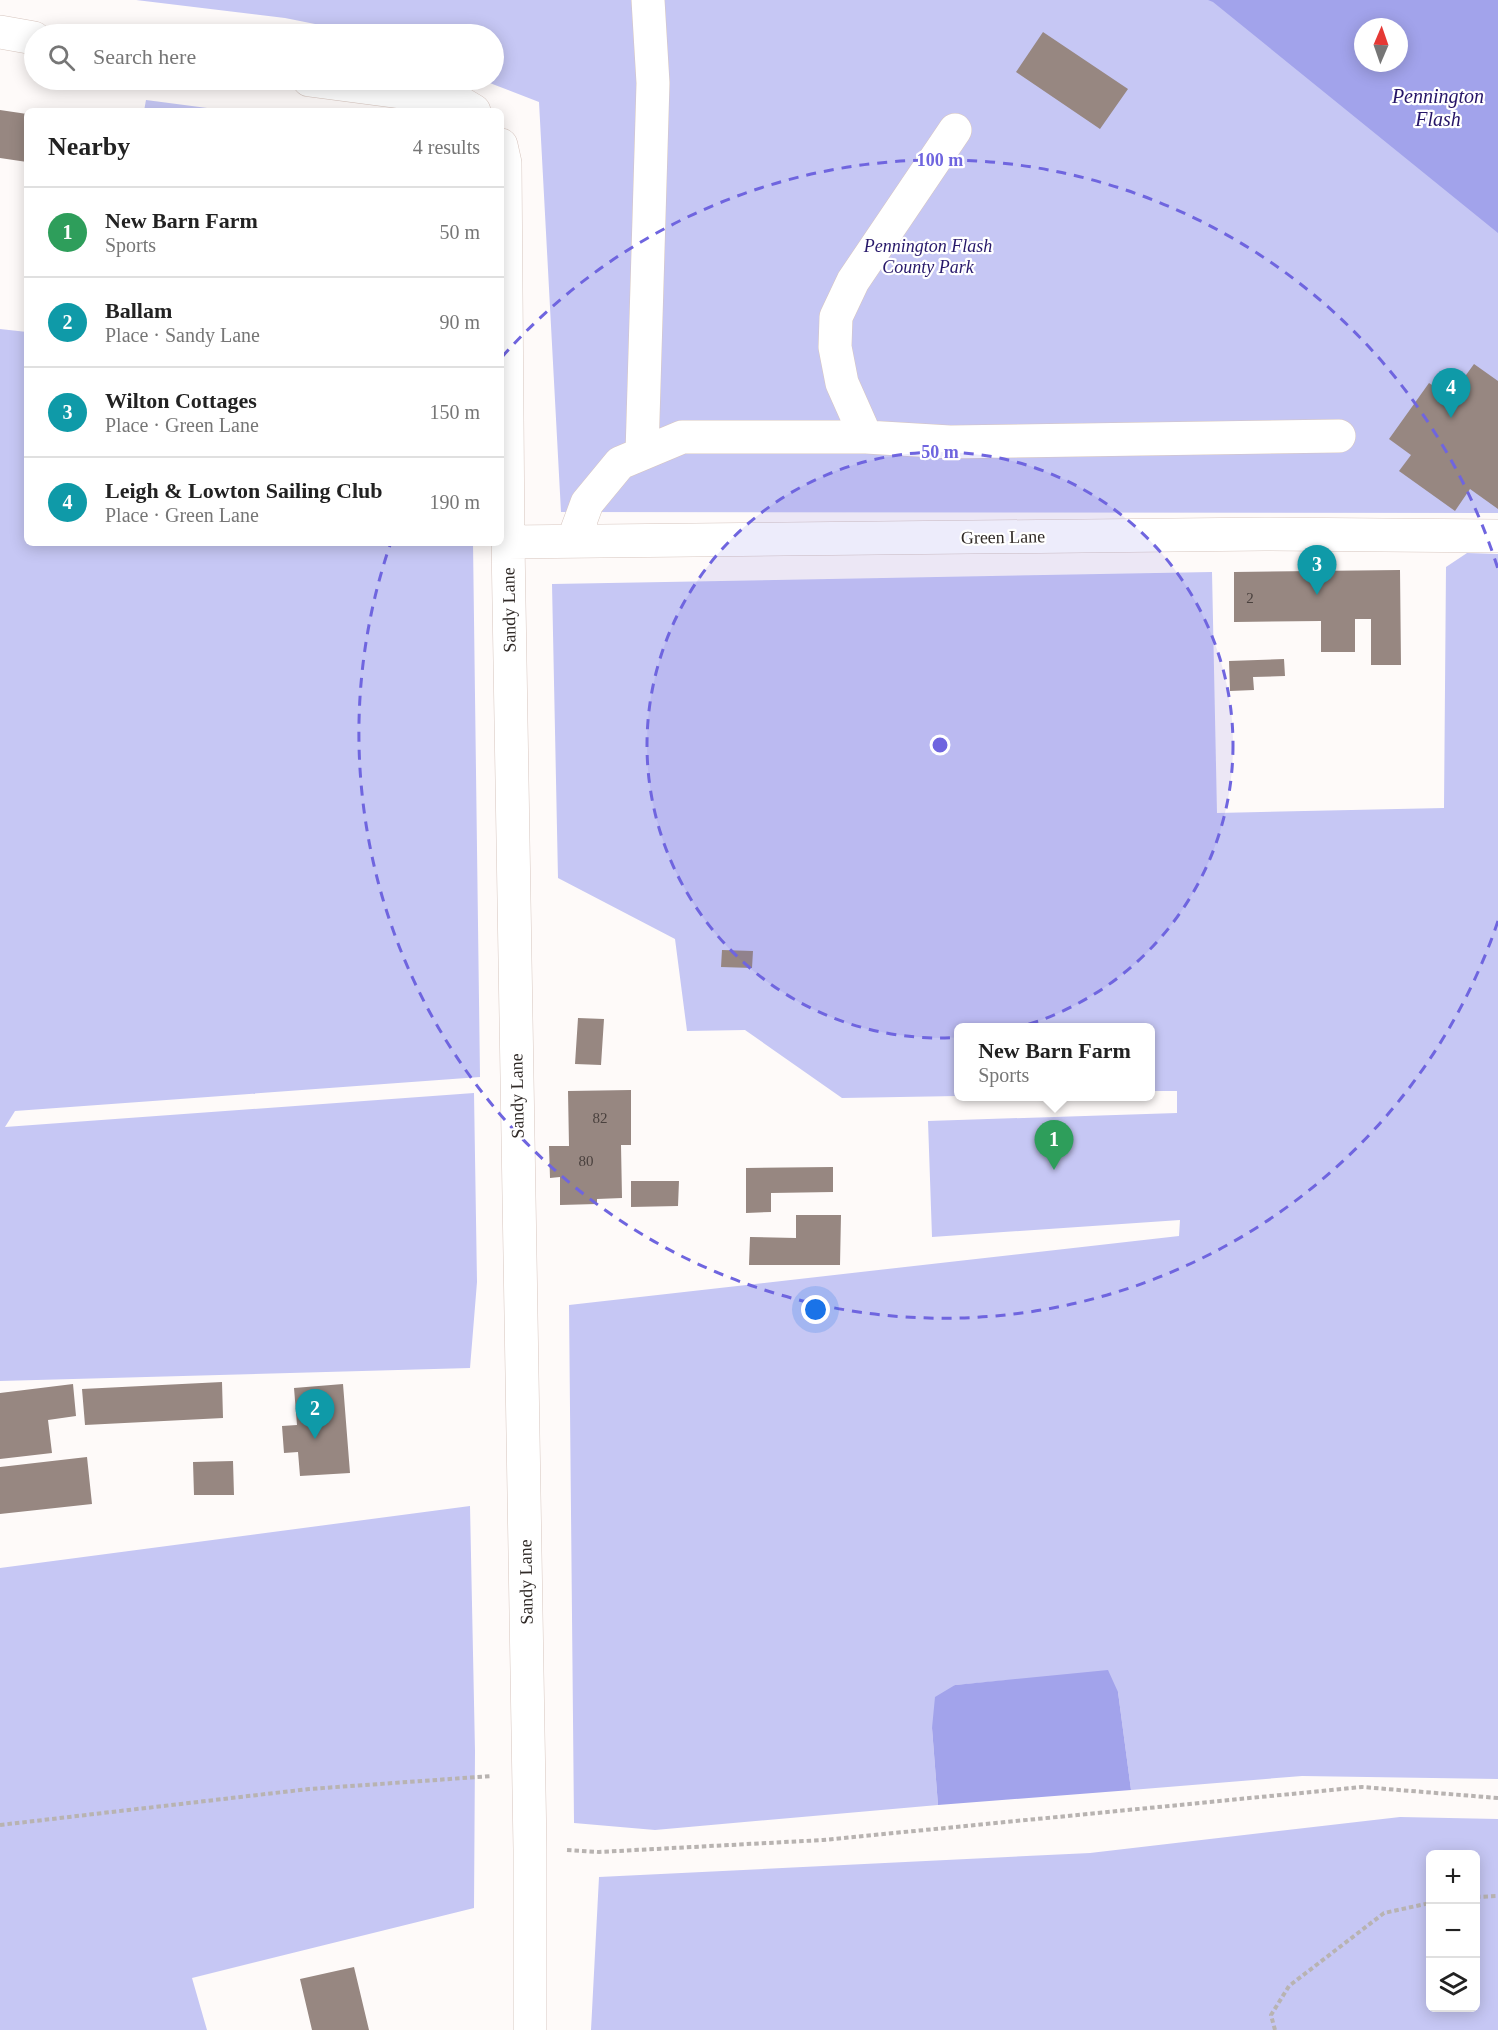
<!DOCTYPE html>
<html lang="en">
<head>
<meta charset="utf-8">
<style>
	:root { --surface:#fff; --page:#f2f2f2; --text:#222; --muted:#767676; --line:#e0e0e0; --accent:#6f65df }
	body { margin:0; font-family:Georgia,serif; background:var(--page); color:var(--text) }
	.controls { position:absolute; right:18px; bottom:18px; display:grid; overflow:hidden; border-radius:9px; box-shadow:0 3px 15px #0003 }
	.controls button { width:54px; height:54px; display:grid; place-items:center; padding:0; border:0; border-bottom:2px solid var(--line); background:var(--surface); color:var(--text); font:30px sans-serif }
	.compass { position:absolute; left:1354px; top:18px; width:54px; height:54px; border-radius:50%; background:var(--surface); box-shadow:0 3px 15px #0003; rotate:2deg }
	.you { position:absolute; left:816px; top:1310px; width:21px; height:21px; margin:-15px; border:4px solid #fff; border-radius:50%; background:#1a73e8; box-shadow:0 0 0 9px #1a73e833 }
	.badge { display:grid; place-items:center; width:39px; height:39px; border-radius:50%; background:var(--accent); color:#fff; font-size:20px; font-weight:700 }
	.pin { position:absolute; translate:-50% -50px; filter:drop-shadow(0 2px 3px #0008) }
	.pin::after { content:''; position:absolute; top:32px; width:21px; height:18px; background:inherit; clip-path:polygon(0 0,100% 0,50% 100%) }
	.popup { position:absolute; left:954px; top:1023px; width:201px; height:78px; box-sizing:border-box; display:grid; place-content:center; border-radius:9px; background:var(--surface); filter:drop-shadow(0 2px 4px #0005); font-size:20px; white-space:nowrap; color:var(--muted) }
	.popup b { font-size:22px; color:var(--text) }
	.popup::after { content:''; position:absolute; left:50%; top:100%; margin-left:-12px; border:12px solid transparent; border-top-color:var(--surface) }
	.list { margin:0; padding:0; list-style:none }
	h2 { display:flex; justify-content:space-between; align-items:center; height:78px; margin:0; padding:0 24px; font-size:26px }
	h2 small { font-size:20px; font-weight:400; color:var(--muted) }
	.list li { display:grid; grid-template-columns:39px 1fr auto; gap:18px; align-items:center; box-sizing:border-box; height:90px; padding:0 24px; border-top:2px solid var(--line) }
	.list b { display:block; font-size:22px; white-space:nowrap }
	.list p { margin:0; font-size:20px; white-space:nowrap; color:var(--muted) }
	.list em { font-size:20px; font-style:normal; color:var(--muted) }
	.icon { flex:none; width:33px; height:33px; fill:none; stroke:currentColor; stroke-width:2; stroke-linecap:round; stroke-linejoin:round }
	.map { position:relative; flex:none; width:1498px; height:2030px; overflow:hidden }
	.search { position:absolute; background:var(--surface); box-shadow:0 3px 15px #0003; left:24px; top:24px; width:480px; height:66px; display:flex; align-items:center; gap:15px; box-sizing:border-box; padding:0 21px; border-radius:33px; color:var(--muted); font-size:22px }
	.panel { position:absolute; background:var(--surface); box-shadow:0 3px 15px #0003; left:24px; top:108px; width:480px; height:438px; border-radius:9px }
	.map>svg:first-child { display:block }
</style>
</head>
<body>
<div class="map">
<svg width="1498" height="2030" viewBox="0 0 1498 2030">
	<rect width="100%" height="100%" fill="#fefaf9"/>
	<!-- green -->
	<path fill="#c6c7f4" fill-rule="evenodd" d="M136,0H1498V513L561,512L539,102L482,80H494V34H365L285,18ZM1363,27H1399V63H1363Z
		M146,100L230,111H144Z
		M0,329L27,332V543H473L480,1077L15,1111L5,1127L474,1093L477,1282L470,1368L0,1381Z
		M1467,553L1498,554V1779L1302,1776L1131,1790L1118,1692L1010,1680L955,1685L932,1728L938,1805L655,1830L574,1823L569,1305L1179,1236L1180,1220L932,1237L928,1121L1177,1113V1091H1150V1028H958V1096L842,1098L745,1030L687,1031L675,939L558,878L552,584L1212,572L1217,813L1444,808L1446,567Z
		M470,1506L475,1751L474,1908L192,1978L207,2030H0V1568Z
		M1400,1817L1498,1819V2030H591L599,1877L1090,1853ZM1430,1854H1476V2008H1430Z"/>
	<!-- water -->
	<path fill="#a2a3eb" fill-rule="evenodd" d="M1208,0H1498V233L1213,2ZM1363,27H1399V63H1363Z
		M1108,1670L1118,1692L1131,1790L938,1805L932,1728L935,1697L955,1685Z"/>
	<!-- building -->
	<path fill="#978781" d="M1043,32L1128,89L1100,129L1016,72Z
		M0,110L27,114V162L0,158Z
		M1474,364L1498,381V509L1470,489L1455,511L1399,471L1411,455L1389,439L1429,383L1450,397Z
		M1400,570L1401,665H1371V619H1355V652H1321V621L1234,622V572Z
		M1284,659L1285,676L1253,677L1254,690L1230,691L1229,661Z
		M722,950L753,951L752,968L721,967Z
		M578,1018L604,1019L601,1065L575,1064Z
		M631,1090V1145H621L622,1198L597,1199V1204L560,1205V1177L550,1178L549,1146H569L568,1091Z
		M833,1167V1192L771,1193V1212L746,1213V1168Z
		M631,1181H679L678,1206L631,1207Z
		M796,1215H841L840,1265H749L750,1237L796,1238Z
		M222,1382L223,1418L85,1425L82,1389Z
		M73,1384L76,1416L48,1420L52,1453L0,1459V1393Z
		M343,1384L350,1473L300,1476L298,1452L284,1453L282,1426L297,1425L294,1388Z
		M87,1457L92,1504L0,1514V1467Z
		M233,1461L234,1495H194L193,1462Z
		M354,1967L369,2030H312L300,1979Z"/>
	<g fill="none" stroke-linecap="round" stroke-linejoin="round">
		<!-- minor casing -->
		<g stroke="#d7c6bf" stroke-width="34">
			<path id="minor" d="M0,32L34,38
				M309,80L454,99L474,111
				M501,145L505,163L508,542L530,1849V2030
				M866,437L842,383L835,347L836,317L853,281L955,130
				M642,453L653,83L648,0
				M573,541L587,503L620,463L682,437H866L950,442L1339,436
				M508,542L1265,534L1498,536"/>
		</g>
		<!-- path -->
		<path stroke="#b8b3b1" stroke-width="4" stroke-dasharray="4.5 3" stroke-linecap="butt" d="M0,1825L309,1789L492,1776
			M567,1850L599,1852L823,1840L1362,1787L1498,1798
			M1476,1897L1498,1896
			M1275,2030L1271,2015L1289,1986L1384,1913L1430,1903"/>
		<!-- minor -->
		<use href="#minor" stroke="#fff" stroke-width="33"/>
	</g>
	<!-- distance rings -->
	<circle cx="940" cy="745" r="293" fill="#6f65df" fill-opacity=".12"/>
	<g fill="none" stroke="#6f65df" stroke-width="3" stroke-dasharray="10 8">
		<circle cx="940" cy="745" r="293"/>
		<path d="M1498 921A585 585 0 1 1 390 545M502 357A585 585 0 0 1 1498 569"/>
	</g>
	<g text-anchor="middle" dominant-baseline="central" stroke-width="4.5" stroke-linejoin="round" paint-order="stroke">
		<!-- number labels -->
		<g font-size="15" fill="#4a413e">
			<text x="1250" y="598">2</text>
			<text x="600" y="1118">82</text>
			<text x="586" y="1161">80</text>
		</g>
		<!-- park labels -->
		<g font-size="18" font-style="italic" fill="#28196b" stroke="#fff">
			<text x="928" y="246">Pennington Flash<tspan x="928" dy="21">County Park</tspan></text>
		</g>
		<!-- street labels -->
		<g font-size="18" fill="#302a27" stroke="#fff">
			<text transform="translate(1003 537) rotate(-1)">Green Lane</text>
			<text transform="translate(509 610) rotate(-91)">Sandy Lane</text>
			<text transform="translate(517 1096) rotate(-91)">Sandy Lane</text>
			<text transform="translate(526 1582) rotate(-91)">Sandy Lane</text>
		</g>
		<!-- water labels -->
		<g font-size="20" font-style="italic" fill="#261568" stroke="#fff">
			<text x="1438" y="96">Pennington<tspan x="1438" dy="23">Flash</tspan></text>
		</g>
	</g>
	<circle cx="940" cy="745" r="9" fill="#6f65df" stroke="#fff" stroke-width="3"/>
	<g font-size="18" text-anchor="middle" font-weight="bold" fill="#6f65df" stroke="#fff" stroke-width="4.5" stroke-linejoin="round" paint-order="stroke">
		<text x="940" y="166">100 m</text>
		<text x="940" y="458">50 m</text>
	</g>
</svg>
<div class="controls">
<button>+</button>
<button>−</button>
<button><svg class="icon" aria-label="layers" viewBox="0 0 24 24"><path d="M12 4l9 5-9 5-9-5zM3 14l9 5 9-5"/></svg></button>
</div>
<svg class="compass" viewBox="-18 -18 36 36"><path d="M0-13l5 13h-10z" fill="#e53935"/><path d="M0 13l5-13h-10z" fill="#767676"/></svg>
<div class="you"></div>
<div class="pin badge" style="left:1054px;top:1170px;background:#2e9e5b">1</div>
<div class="popup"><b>New Barn Farm</b>Sports</div>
<div class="pin badge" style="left:315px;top:1439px;background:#0f9aa8">2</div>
<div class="pin badge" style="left:1317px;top:595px;background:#0f9aa8">3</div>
<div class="pin badge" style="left:1451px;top:418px;background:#0f9aa8">4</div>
<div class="search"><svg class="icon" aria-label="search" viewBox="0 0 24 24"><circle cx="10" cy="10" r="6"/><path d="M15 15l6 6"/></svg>Search here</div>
<section class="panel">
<h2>Nearby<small>4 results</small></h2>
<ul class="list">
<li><span class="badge" style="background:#2e9e5b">1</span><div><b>New Barn Farm</b><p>Sports</p></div><em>50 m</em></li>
<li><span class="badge" style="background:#0f9aa8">2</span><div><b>Ballam</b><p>Place · Sandy Lane</p></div><em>90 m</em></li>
<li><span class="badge" style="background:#0f9aa8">3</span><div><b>Wilton Cottages</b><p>Place · Green Lane</p></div><em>150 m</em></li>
<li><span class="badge" style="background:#0f9aa8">4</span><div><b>Leigh &amp; Lowton Sailing Club</b><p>Place · Green Lane</p></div><em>190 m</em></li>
</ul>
</section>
</div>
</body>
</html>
